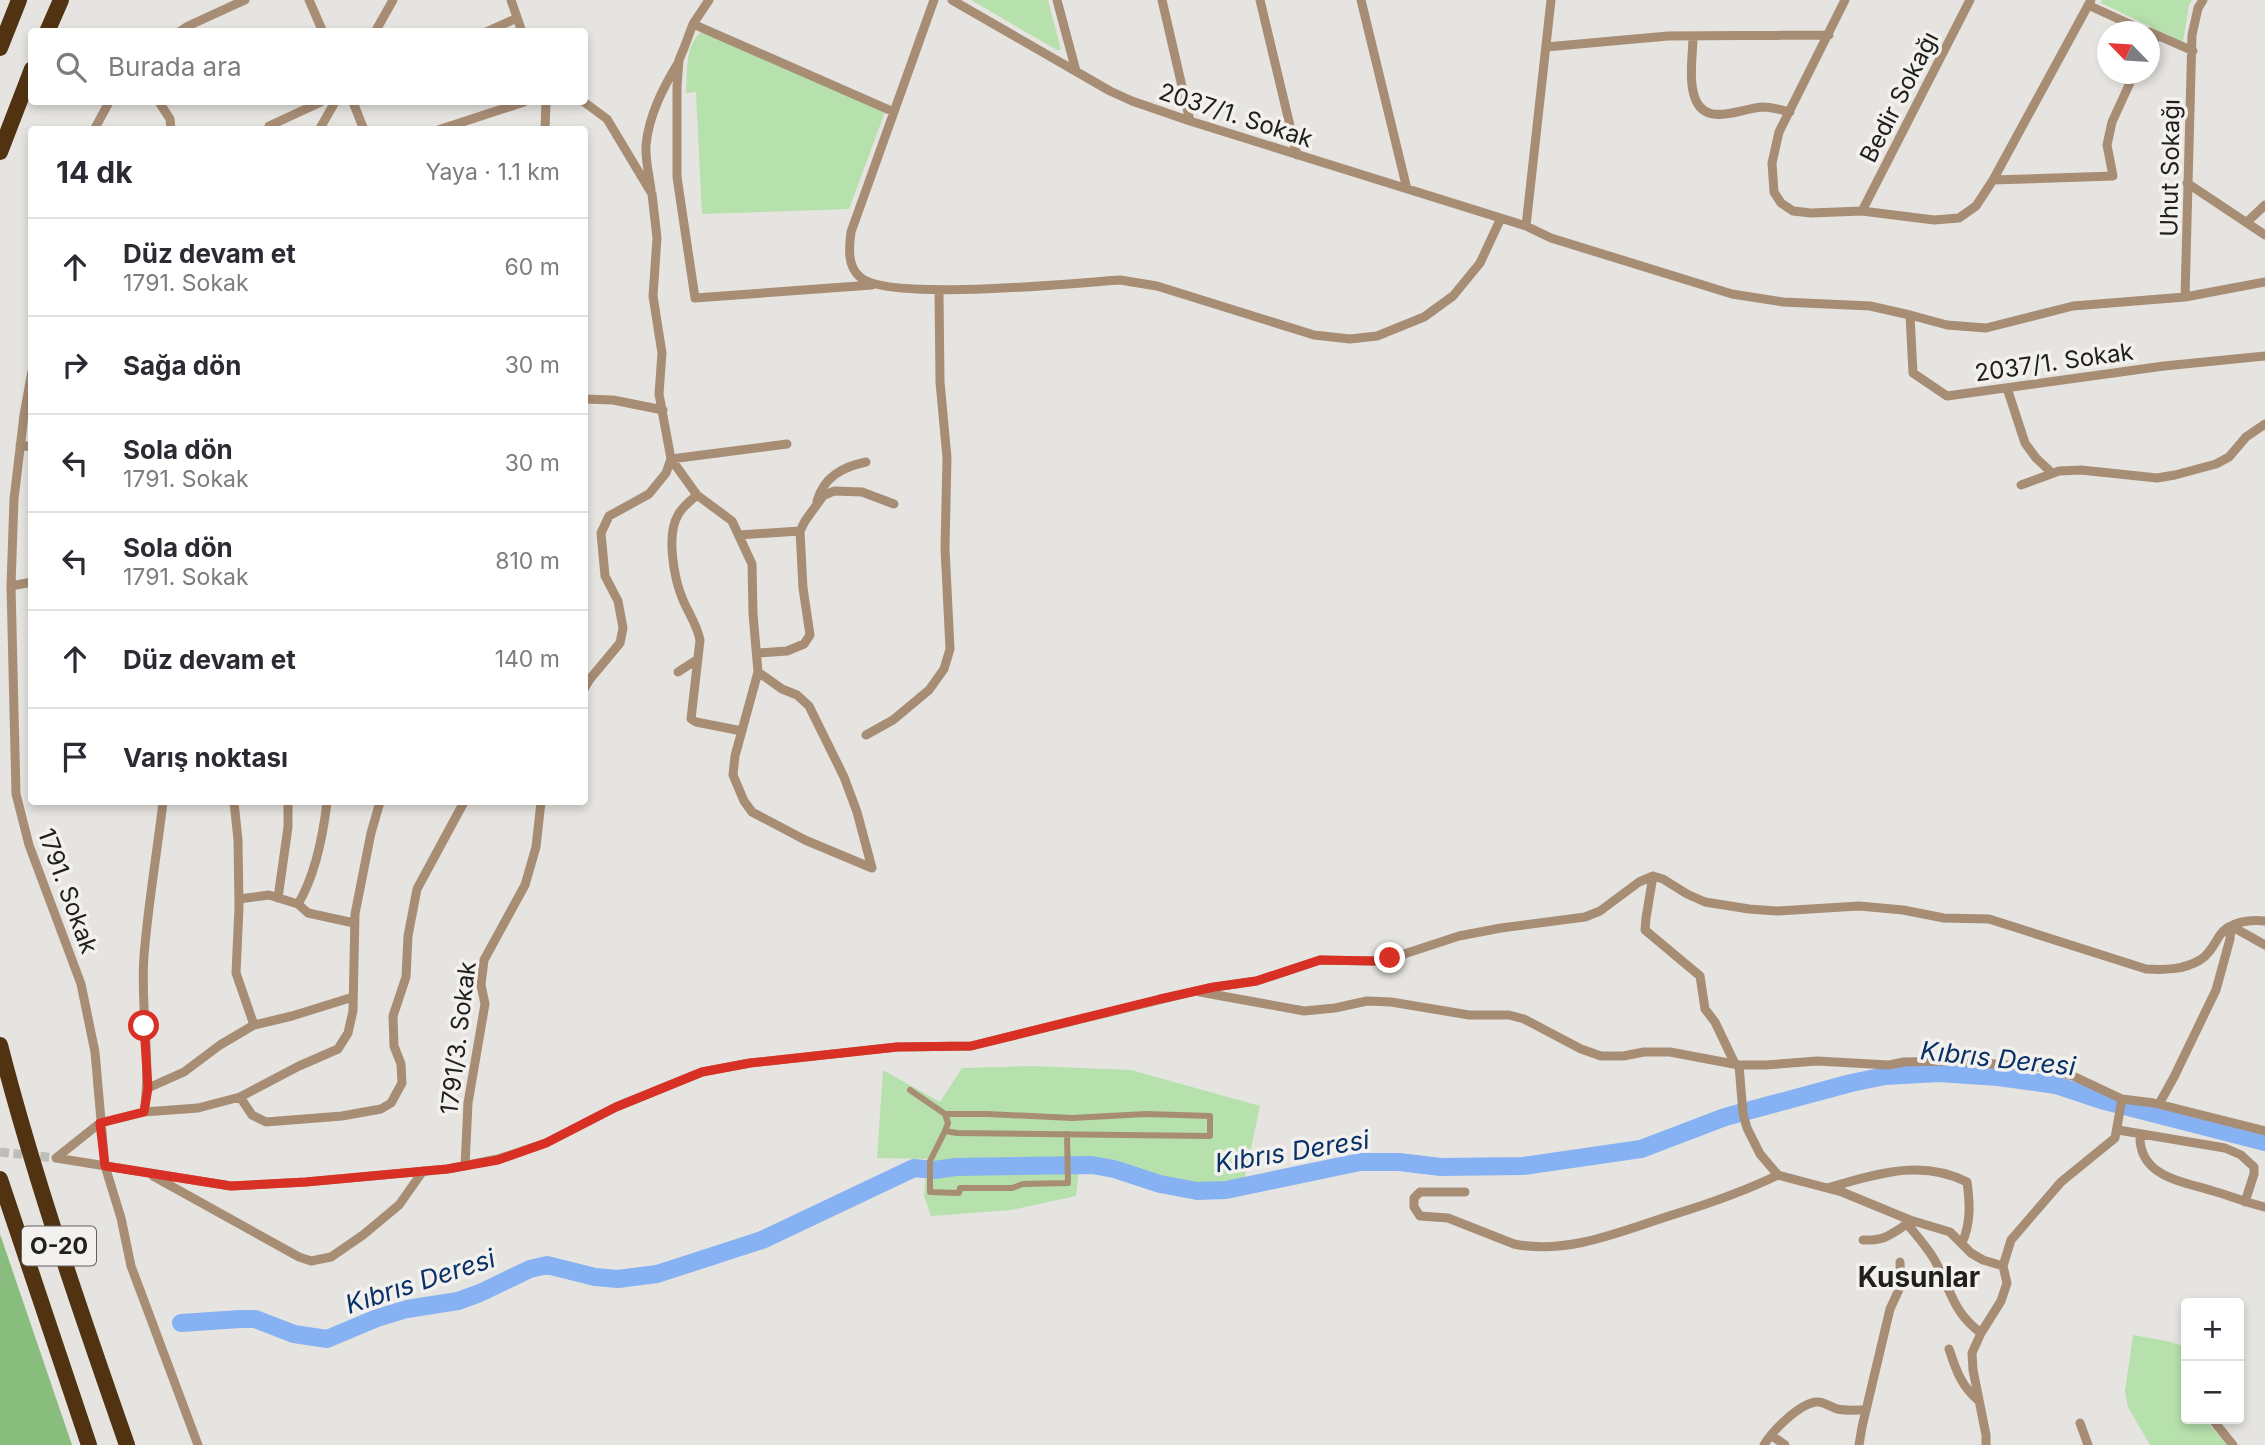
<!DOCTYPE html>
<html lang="tr">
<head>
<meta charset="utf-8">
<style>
	:root { --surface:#fff; --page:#f7f7f7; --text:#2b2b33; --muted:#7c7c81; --line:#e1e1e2 }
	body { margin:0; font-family:Inter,sans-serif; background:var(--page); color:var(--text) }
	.controls { position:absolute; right:21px; bottom:21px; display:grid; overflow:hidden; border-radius:7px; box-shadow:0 4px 10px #0003 }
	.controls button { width:63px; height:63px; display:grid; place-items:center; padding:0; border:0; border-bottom:2px solid var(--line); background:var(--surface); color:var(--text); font:35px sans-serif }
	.compass { position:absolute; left:2097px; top:21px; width:63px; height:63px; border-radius:50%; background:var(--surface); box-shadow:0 4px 10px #0003; rotate:295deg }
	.stop { position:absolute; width:21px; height:21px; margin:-16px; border:5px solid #d93025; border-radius:50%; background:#fff }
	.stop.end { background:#d93025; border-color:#fff; box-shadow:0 2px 7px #0008 }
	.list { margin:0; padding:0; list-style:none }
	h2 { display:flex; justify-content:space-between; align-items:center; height:91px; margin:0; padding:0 28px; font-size:30px }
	h2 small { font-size:23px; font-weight:400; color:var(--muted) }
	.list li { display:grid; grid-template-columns:46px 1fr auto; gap:21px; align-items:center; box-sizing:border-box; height:98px; padding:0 28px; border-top:2px solid var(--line) }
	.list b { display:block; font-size:26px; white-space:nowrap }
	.list p { margin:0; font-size:23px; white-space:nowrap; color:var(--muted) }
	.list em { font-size:23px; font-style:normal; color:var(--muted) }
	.icon { flex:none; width:38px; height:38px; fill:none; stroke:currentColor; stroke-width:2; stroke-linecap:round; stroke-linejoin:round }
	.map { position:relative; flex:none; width:2265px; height:1445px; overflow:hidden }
	.search { position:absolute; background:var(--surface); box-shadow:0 4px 10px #0003; left:28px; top:28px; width:560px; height:77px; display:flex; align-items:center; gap:18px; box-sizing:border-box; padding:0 24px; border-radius:7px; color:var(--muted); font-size:26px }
	.panel { position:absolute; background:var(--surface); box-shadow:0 4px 10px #0003; left:28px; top:126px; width:560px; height:679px; border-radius:7px }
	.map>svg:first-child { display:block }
</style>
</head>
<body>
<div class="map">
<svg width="2265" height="1445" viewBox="0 0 2265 1445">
	<rect width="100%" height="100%" fill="#e6e4e0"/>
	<!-- green -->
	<path fill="#b6e0ac" d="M971,0H1048L1061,50H1057Z
		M2102,0H2192L2189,5L2183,42L2101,3Z
		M703,31L885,112L849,209L702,214L696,92L686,93C688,73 684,44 703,31Z
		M1032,1066L1131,1070L1260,1106L1245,1177L1212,1188L1080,1160L1076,1196L1011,1210L931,1216L924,1196L927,1159L877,1158L883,1070L940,1102L962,1068Z
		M2133,1335L2171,1342L2186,1347V1419H2204L2228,1445H2150L2128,1407L2125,1391Z"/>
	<!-- forest -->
	<path fill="#89bd7d" d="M0,1234L72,1445H0Z"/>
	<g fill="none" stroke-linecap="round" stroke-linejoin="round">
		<!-- river -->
		<path stroke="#86b1f2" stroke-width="18" d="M181,1323L240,1319H255L294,1334L327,1339L377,1318L407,1309L458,1301L480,1293L530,1269L547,1265L595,1277L618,1279L657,1274L762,1240L914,1168L934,1170L956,1167L1092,1165L1114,1169L1160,1184L1197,1191L1226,1190L1360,1162H1399L1441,1167L1523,1166L1641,1149L1725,1117L1851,1083L1885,1076L1939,1073L1998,1077L2056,1085L2101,1100L2265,1142"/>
		<!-- minor-tunnel -->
		<path stroke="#bfbdb9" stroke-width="9" stroke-dasharray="9 4.5" stroke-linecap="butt" d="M0,1152L56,1158"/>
		<!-- pedestrian -->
		<path stroke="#a88d75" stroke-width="6" d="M910,1090L945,1114H987L1072,1118L1146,1114L1210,1116V1136L957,1133L945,1131L948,1123L945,1114
			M945,1131L930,1161V1192L959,1193L960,1188H1012L1023,1184L1068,1183L1067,1134"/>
		<!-- minor -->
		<path stroke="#a88d75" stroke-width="9" d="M309,0L323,32
			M511,0L522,32
			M709,0L693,24L684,48L679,60L677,87V177L695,298L872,285
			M934,0L851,232C849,248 847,266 860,277C887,302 1076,283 1120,280L1157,286L1314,335L1350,339L1377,336L1424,317L1453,296L1480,263L1501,218
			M952,0L1110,91L1132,101L1190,121L1526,226L1551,238L1732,294L1783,302L1870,306L1910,315L1947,325L1986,328L2073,306L2185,297L2265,282
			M1057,0L1076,71
			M1162,0L1190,121
			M1260,0L1297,155
			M1361,0L1407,189
			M1845,0L1779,132L1772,163L1774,192L1781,203L1793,211L1811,213L1862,211L1934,220L1959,218L1976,206L1993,180L2091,0
			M2088,5L2147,32
			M693,24L894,112
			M179,32L188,26L245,0
			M375,32L393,0
			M486,32L517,18
			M2150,32L2193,51
			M1693,36C1693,54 1689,74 1693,91C1701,131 1739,108 1763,107C1772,107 1781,110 1790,112
			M1546,47L1668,36L1829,35
			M2150,47L2157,36
			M159,102L170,119L171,130
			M353,102L364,130
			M584,102L607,119L652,194L657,238L653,296L662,353L659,394L671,459L697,495L732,521L752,564L753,614L758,672L735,756L733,775L744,801L752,812L805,840L872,868
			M269,126L321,102
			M94,130L109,102
			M319,130L335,102
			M438,130L524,102
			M545,130L546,102
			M1993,180L2113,176L2107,145L2112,122L2134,74
			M2187,183L2265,235
			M651,189C649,175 645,159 646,145C649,115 663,88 678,63
			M1862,211L1970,0
			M2248,221L2265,205
			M1526,226L1551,0
			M2185,297L2192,35L2198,8L2203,0
			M1910,315L1913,373L1947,396L2164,366L2265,356
			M32,371L24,415L14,499L11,586L16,794L29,845L81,984L95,1052L105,1166L121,1218L131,1266L198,1445
			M2007,388L2025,443L2036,458L2052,473
			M584,399L613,400L663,410
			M20,445L32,447
			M671,459L787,444
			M2021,485L2059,471L2081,470L2157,478L2175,475L2216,464L2229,457L2246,437L2265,424
			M697,495C690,501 682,507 678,515C666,535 674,579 683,600C689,614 697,625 700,640L691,719L696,722L742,731
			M817,501C824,477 842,467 866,462
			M739,535L800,531
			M11,586L32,582
			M757,653L787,651L804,644L810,635L803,588L800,531L805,521L823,496L834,491L862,492L894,504
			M678,672L698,659
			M758,672L782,689L797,695L809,706L844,777L857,812L872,868
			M584,689L590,679L620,643L623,628L618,601L605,576L601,533L609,516L649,494L666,473L671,459
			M866,735L893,720L929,690L944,669L950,649L945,548L947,458L940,382L939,291
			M234,802L238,840L239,907L236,973L254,1025
			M1653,876L1646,918L1645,930L1700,976L1705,1009L1715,1022L1735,1064
			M278,898L288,827V802
			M239,899L269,895L298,904L308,913L354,923
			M298,904C316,874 323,836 327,802
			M1200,992L1304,1011L1335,1008L1367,1001L1391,1002L1469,1015H1509L1524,1019L1581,1049L1601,1056H1623L1644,1052H1670L1739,1065L1743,1114L1747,1128L1760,1154L1778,1175L1842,1192L1910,1220L1950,1232L1971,1253L1983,1260L2003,1266
			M1739,1065H1766L1817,1061L1889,1065L1904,1062L1952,1061L2038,1067L2073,1076L2122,1099
			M148,1088L184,1072L220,1045L254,1025L292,1016L353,997
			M240,1097L252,1115L266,1122L342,1116L381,1109L391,1103L402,1083L401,1064L394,1046L393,1016L406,977L408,936L417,889L464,802
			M2159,1104L2174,1077L2216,990L2230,939L2231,926L2265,945
			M144,1112C152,1061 140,1008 144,956C148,905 157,853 163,802
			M2118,1130L2225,1148L2241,1155L2254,1167V1174L2245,1202
			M2140,1134C2138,1177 2182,1181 2213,1191C2231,1196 2247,1203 2265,1207
			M56,1158L231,1186L306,1182L448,1169L498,1159L546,1143L616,1107L702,1072L750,1063L897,1047L971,1046L1208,988L1257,981L1320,960L1373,961L1401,955L1459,936L1501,928L1585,917L1600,911L1639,882L1653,876L1663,879L1687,894L1705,902L1749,909L1777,911L1859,906L1903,910L1944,918L1989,919L2146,969C2165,970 2183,970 2200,960C2209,955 2214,944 2220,935C2229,922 2250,919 2265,921
			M56,1158L100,1123L144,1112L198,1108L240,1097L299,1066L338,1049L348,1033L353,1011L355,914L371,833L380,802
			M465,1166L468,1103L485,1004L481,985L484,960L525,885L536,847L541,802
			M153,1176L299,1257L311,1261L331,1257L363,1235L399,1205L423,1171
			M1827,1188C1875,1175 1920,1158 1967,1182C1970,1203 1971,1223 1962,1243
			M1465,1192H1420L1414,1198V1207L1420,1216L1448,1218L1514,1244C1568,1255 1622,1231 1672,1215C1708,1204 1743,1192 1778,1175
			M1910,1220L1907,1224C1917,1236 1926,1246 1934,1259C1950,1287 1952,1312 1981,1333
			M1863,1240C1884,1241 1890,1235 1907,1224
			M1949,1349C1956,1370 1961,1386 1979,1401
			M2212,1419L2233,1445
			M2080,1423L2088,1445
			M1771,1435L1785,1445
			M1764,1445C1772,1431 1799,1404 1816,1402C1824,1401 1830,1407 1837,1409C1846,1411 1857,1410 1866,1410
			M1859,1445L1862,1427L1890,1309L1901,1285L1900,1262
			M1986,1445V1435L1973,1370L1972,1353L1981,1333L2001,1301L2007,1283L2003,1266L2011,1240L2061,1182L2115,1138L2122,1099L2154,1103L2265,1131"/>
		<!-- motorway -->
		<path stroke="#513312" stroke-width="16" d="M47,32L61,0
			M0,48L19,0
			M0,152L32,69
			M0,1045C35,1181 81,1313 127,1445
			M0,1179L89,1445"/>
	</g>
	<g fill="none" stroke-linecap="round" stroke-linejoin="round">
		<!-- route -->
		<path stroke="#d93025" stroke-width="9" d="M144,1026L148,1088L144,1112L100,1123L105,1166L231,1186L306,1182L447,1169L498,1160L546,1143L616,1107L702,1072L750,1063L897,1047L971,1046L1160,999L1214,987L1256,981L1320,960L1373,961L1390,958"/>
	</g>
	<g text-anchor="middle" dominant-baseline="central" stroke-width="7" stroke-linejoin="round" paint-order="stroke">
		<!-- shield labels -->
		<rect fill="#f3f1ed" stroke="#605f5c" stroke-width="2" x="22" y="1226.5" width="74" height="39" rx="5"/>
		<g font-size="23" font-weight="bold" fill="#21201e">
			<text x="59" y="1246">O-20</text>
		</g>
		<!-- street labels -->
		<g font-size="24" fill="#21201e" stroke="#f3f1ed">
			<text transform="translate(1899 97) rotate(-63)">Bedir Sokağı</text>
			<text transform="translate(1236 115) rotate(18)">2037/1. Sokak</text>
			<text transform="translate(2170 168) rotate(-89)">Uhut Sokağı</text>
			<text transform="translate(2054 362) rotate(-8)">2037/1. Sokak</text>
			<text transform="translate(68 891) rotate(70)">1791. Sokak</text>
			<text transform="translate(458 1038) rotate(-83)">1791/3. Sokak</text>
		</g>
		<!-- water labels -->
		<g font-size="26" font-style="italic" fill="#083069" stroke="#f3f1ed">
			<text transform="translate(1998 1058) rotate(6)">Kıbrıs Deresi</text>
			<text transform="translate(1292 1151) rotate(-9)">Kıbrıs Deresi</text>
			<text transform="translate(420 1281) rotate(-18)">Kıbrıs Deresi</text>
		</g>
		<!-- quarter labels -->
		<g font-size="28" font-weight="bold" fill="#21201e" stroke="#f3f1ed">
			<text x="1919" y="1277">Kusunlar</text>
		</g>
	</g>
</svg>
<div class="controls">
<button>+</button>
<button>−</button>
</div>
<svg class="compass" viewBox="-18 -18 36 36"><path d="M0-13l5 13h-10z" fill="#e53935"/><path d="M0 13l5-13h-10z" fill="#7c7c81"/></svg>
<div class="stop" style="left:144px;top:1026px"></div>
<div class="stop end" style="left:1390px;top:958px"></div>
<div class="search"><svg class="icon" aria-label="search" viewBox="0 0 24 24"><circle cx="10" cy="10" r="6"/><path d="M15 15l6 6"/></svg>Burada ara</div>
<section class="panel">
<h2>14 dk<small>Yaya · 1.1 km</small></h2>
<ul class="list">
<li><svg class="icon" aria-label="ahead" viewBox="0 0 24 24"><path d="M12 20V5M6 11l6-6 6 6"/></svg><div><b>Düz devam et</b><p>1791. Sokak</p></div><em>60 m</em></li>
<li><svg class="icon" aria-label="right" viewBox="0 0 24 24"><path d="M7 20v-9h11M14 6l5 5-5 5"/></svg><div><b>Sağa dön</b></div><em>30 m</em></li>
<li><svg class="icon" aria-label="left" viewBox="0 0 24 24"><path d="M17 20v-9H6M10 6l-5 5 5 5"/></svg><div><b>Sola dön</b><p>1791. Sokak</p></div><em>30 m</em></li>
<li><svg class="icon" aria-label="left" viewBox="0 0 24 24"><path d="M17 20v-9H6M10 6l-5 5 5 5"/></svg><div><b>Sola dön</b><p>1791. Sokak</p></div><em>810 m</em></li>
<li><svg class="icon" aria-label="ahead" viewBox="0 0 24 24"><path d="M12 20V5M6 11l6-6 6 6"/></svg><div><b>Düz devam et</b></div><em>140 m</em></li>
<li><svg class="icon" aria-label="arrive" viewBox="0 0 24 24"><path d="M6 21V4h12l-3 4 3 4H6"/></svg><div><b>Varış noktası</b></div></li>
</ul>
</section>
</div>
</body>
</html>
